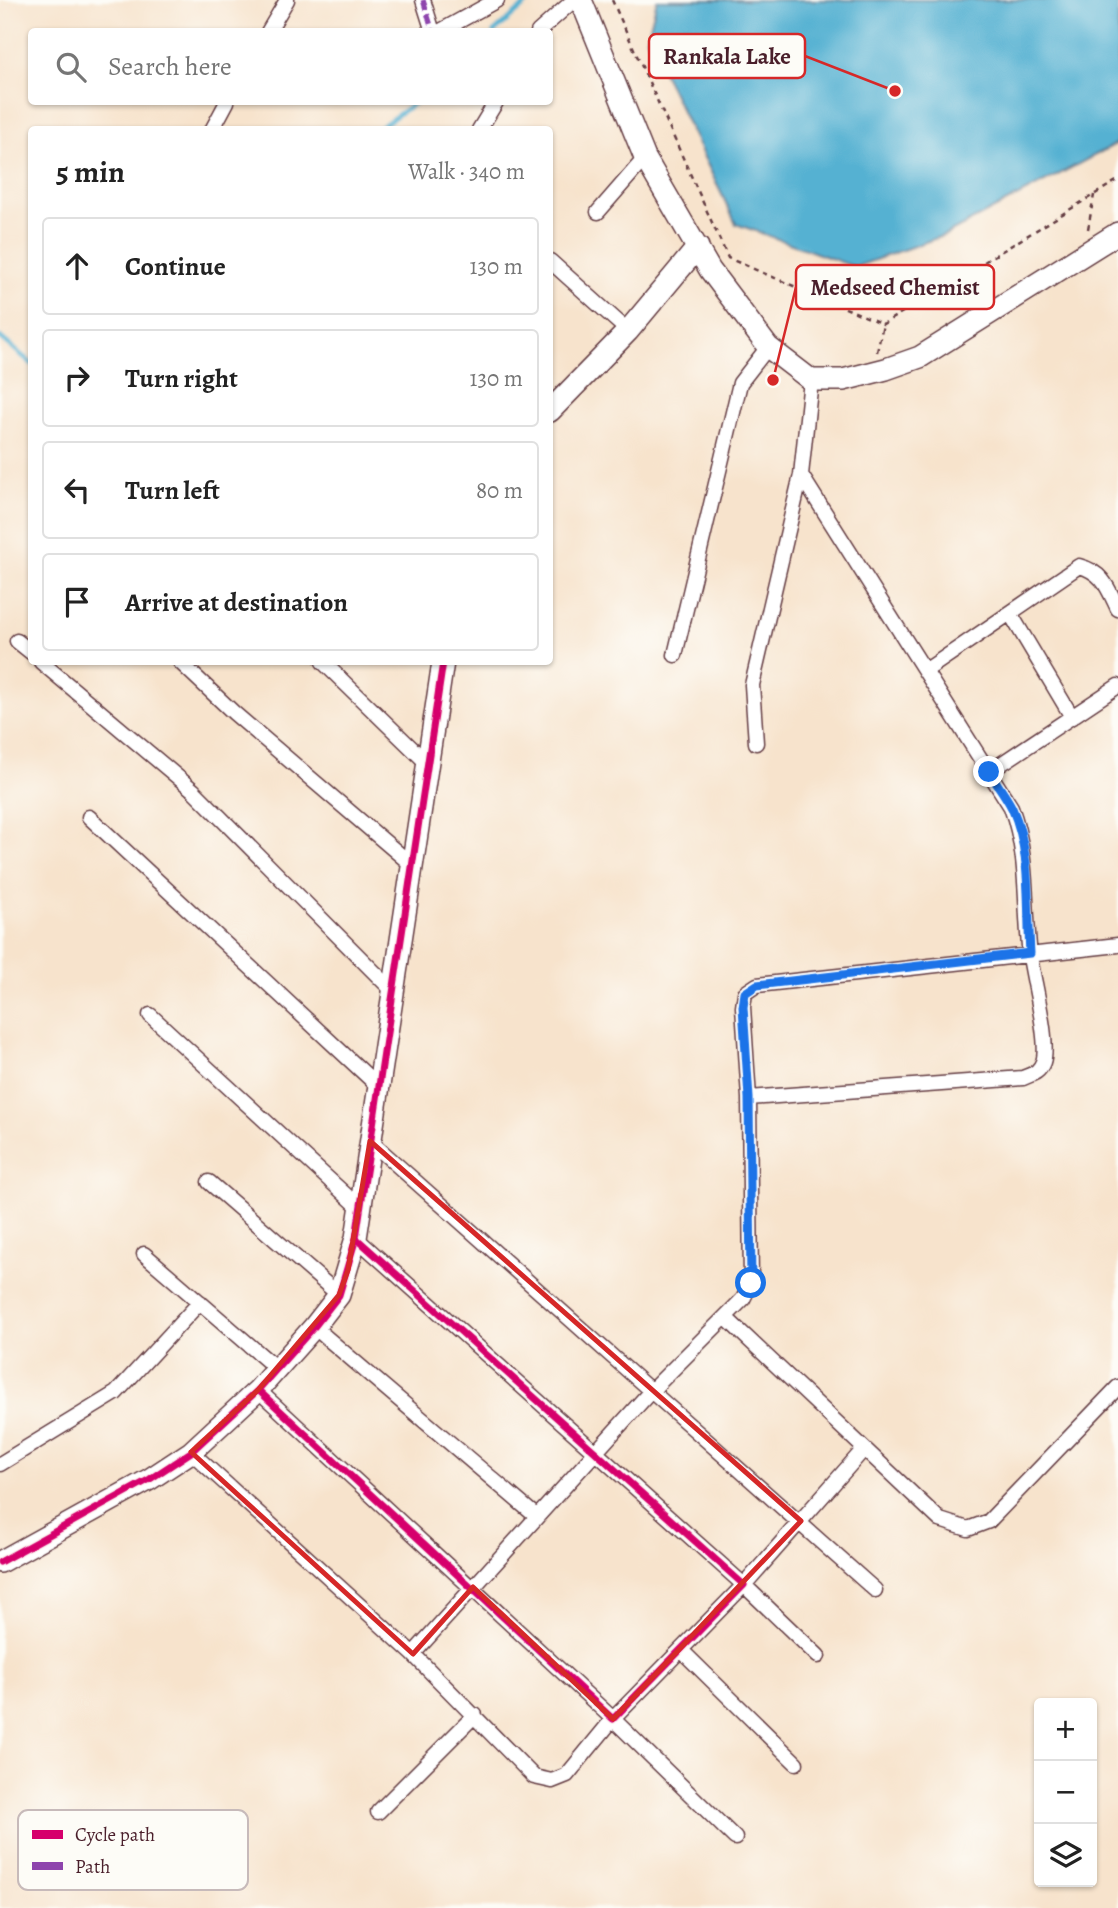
<!DOCTYPE html>
<html lang="en">
<head>
<meta charset="utf-8">
<style>
	:root { --surface:#fff; --page:#f6f6f6; --text:#222; --muted:#767676; --line:#e0e0e0 }
	body { margin:0; font-family:Alegreya,serif; background:var(--page); color:var(--text) }
	.controls { position:absolute; right:21px; bottom:21px; display:grid; overflow:hidden; border-radius:7px; box-shadow:0 2px 5px #0004 }
	.controls button { width:63px; height:63px; display:grid; place-items:center; padding:0; border:0; border-bottom:2px solid var(--line); background:var(--surface); color:var(--text); font:35px sans-serif }
	.stop { position:absolute; width:21px; height:21px; margin:-16px; border:5px solid #1a73e8; border-radius:50%; background:#fff }
	.stop.end { background:#1a73e8; border-color:#fff; box-shadow:0 2px 7px #0008 }
	.list { margin:0; padding:0; list-style:none }
	h2 { display:flex; justify-content:space-between; align-items:center; height:91px; margin:0; padding:0 28px; font-size:30px }
	h2 small { font-size:23px; font-weight:400; color:var(--muted) }
	.list li { display:grid; grid-template-columns:46px 1fr auto; gap:21px; align-items:center; box-sizing:border-box; height:98px; margin:0 14px 14px; padding:0 14px; border:2px solid var(--line); border-radius:7px }
	.list b { display:block; font-size:26px; white-space:nowrap }
	.list em { font-size:23px; font-style:normal; color:var(--muted) }
	.icon { flex:none; width:38px; height:38px; fill:none; stroke:currentColor; stroke-width:2; stroke-linecap:round; stroke-linejoin:round }
	.map { position:relative; flex:none; width:1118px; height:1908px; overflow:hidden }
	.search { position:absolute; background:var(--surface); box-shadow:0 2px 5px #0004; left:28px; top:28px; width:525px; height:77px; display:flex; align-items:center; gap:18px; box-sizing:border-box; padding:0 24px; border-radius:7px; color:var(--muted); font-size:26px }
	.panel { position:absolute; background:var(--surface); box-shadow:0 2px 5px #0004; left:28px; top:126px; width:525px; height:539px; border-radius:7px }
	.map>svg:first-child { display:block }
</style>
</head>
<body>
<div class="map">
<svg width="1118" height="1908" viewBox="0 0 1118 1908">
	<rect width="100%" height="100%" fill="#fdfcf7"/>
	<filter id="ink" filterUnits="userSpaceOnUse"><feTurbulence type="fractalNoise" baseFrequency=".0143" numOctaves="2"/><feDisplacementMap in="SourceGraphic" scale="14" xChannelSelector="R" yChannelSelector="G"/><feConvolveMatrix kernelMatrix="1 2 1 2 8 2 1 2 1" color-interpolation-filters="sRGB"/></filter>
	<filter id="wash" filterUnits="userSpaceOnUse"><feTurbulence type="fractalNoise" baseFrequency=".00686" numOctaves="4" result="noise"/><feDisplacementMap in="SourceGraphic" scale="28" xChannelSelector="R" yChannelSelector="G"/><feGaussianBlur stdDeviation="1.57" result="paint"/><feColorMatrix in="noise" values="0 0 0 0 0 0 0 0 0 0 0 0 0 0 0 0 0 1.4 0 .05"/><feComposite in="paint" operator="in"/></filter>
	<g filter="url(#wash)">
		<rect width="100%" height="100%" fill="#f7e3cc"/>
		<!-- water -->
		<path fill="#54b1d2" stroke="#4f687e" stroke-width="2" d="M657,0H1118V143L945,235L855,267L736,224L647,39Z"/>
		<g fill="none" stroke-linecap="round" stroke-linejoin="round">
			<!-- stream -->
			<path stroke="#54b1d2" stroke-width="4.5" d="M494,32L531,0
				M376,130L416,102
				M0,337L32,364"/>
		</g>
	</g>
	<g filter="url(#ink)">
		<g fill="none" stroke-linecap="round" stroke-linejoin="round">
			<!-- street casing -->
			<g stroke="#643c43" stroke-width="17">
				<path id="street" d="M423,0L433,32
					M268,32L287,0
					M439,32L497,0
					M538,32L574,0
					M212,130L227,102
					M479,130L496,102
					M598,212L645,158
					M550,261L628,331
					M1010,613L1072,717
					M17,641L32,653
					M675,655L740,383L768,347
					M41,662L193,790L393,991
					M180,662L234,713L412,865
					M323,662L427,763
					M925,671L1079,566C1103,572 1108,588 1118,609
					M756,743L752,685L801,475L811,380
					M989,772L1118,686
					M89,817L379,1087
					M150,1015L360,1208
					M749,1098L1023,1078C1032,1074 1039,1073 1043,1062C1050,1042 1033,980 1030,956C1024,905 1029,856 1011,807L801,475
					M209,1182L339,1295
					M144,1254L277,1369
					M725,1317L743,1299L751,1283L749,1098L743,1007L745,993L757,985L1118,945
					M314,1327L537,1517
					M258,1390L613,1719L744,1585L356,1238
					M191,1452L413,1654L651,1391L370,1141
					M0,1464L116,1393L200,1302
					M875,1590L651,1391L725,1317L940,1520L968,1529L989,1521L1118,1387
					M681,1650L796,1763
					M413,1654L534,1777L552,1781L567,1775L613,1719L735,1838
					M818,1656L744,1585L864,1449
					M378,1812L475,1715"/>
			</g>
			<!-- secondary casing -->
			<g stroke="#643c43" stroke-width="24">
				<path id="secondary" d="M581,0L645,158L710,270L768,347L811,380H843L886,369L920,357L1118,233
					M550,411L628,331L698,247
					M0,1562L150,1479L191,1452L258,1390L314,1327L339,1295L356,1238L443,662"/>
			</g>
			<!-- path -->
			<path stroke="#643c43" stroke-width="2.5" stroke-dasharray="5 5" stroke-linecap="butt" d="M612,0L728,258L883,324L1118,180
				M1088,229L1094,195
				M877,352L883,324"/>
			<!-- street -->
			<use href="#street" stroke="#fff" stroke-width="14"/>
			<!-- secondary -->
			<use href="#secondary" stroke="#fff" stroke-width="21"/>
			<!-- quiet -->
			<path stroke="#8e44ad" stroke-width="5" stroke-dasharray="10 5" stroke-linecap="butt" d="M423,0L433,32"/>
			<!-- cycleway casing -->
			<g stroke="#fdfcf7" stroke-width="11">
				<path id="cycleway" d="M258,1390L613,1719L744,1585L356,1238
					M0,1562L150,1479L191,1452L258,1390L314,1327L339,1295L356,1238L443,662"/>
			</g>
			<!-- cycleway -->
			<use href="#cycleway" stroke="#d6006c" stroke-width="7"/>
		</g>
	</g>
	<g fill="none" stroke-linecap="round" stroke-linejoin="round" filter="url(#ink)">
		<!-- route -->
		<path stroke="#1a73e8" stroke-width="9" d="M751,1283L749,1098L743,1007L745,993L757,985L1030,953C1027,907 1032,852 1012,808C1006,796 997,784 989,772"/>
	</g>
	<!-- marked area -->
	<path fill="none" stroke="#d62828" stroke-width="5" stroke-linejoin="round" d="M370,1141L801,1521L613,1719L473,1587L413,1654L191,1452L258,1390L339,1295L348,1270Z"/>
	<!-- legend -->
	<rect x="18" y="1810" width="230" height="80" rx="10" fill="#fdfcf7" stroke="#c7baba" stroke-width="2"/>
	<rect x="32" y="1830" width="31" height="9" fill="#d6006c"/>
	<rect x="32" y="1862" width="31" height="8" fill="#8e44ad"/>
	<g font-size="19" fill="#4a1f2b">
		<text x="75" y="1841">Cycle path</text>
		<text x="75" y="1873">Path</text>
	</g>
	<!-- callouts -->
	<path fill="none" stroke="#d62828" stroke-width="2.5" d="M895 91L805 56M773 380L796 287"/>
	<g fill="#d62828" stroke="#fdfcf7" stroke-width="2.5">
		<circle cx="895" cy="91" r="7"/>
		<circle cx="773" cy="380" r="7"/>
	</g>
	<g fill="#fdfcf7" stroke="#d62828" stroke-width="2.5">
		<rect x="649" y="34" width="156" height="44" rx="7"/>
		<rect x="796" y="265" width="198" height="44" rx="7"/>
	</g>
	<g font-size="23" text-anchor="middle" font-weight="bold" fill="#4a1f2b">
		<text x="727" y="64">Rankala Lake</text>
		<text x="895" y="295">Medseed Chemist</text>
	</g>
</svg>
<div class="controls">
<button>+</button>
<button>−</button>
<button><svg class="icon" aria-label="layers" viewBox="0 0 24 24"><path d="M12 4l9 5-9 5-9-5zM3 14l9 5 9-5"/></svg></button>
</div>
<div class="stop" style="left:751px;top:1283px"></div>
<div class="stop end" style="left:989px;top:772px"></div>
<div class="search"><svg class="icon" aria-label="search" viewBox="0 0 24 24"><circle cx="10" cy="10" r="6"/><path d="M15 15l6 6"/></svg>Search here</div>
<section class="panel">
<h2>5 min<small>Walk · 340 m</small></h2>
<ul class="list">
<li><svg class="icon" aria-label="ahead" viewBox="0 0 24 24"><path d="M12 20V5M6 11l6-6 6 6"/></svg><div><b>Continue</b></div><em>130 m</em></li>
<li><svg class="icon" aria-label="right" viewBox="0 0 24 24"><path d="M7 20v-9h11M14 6l5 5-5 5"/></svg><div><b>Turn right</b></div><em>130 m</em></li>
<li><svg class="icon" aria-label="left" viewBox="0 0 24 24"><path d="M17 20v-9H6M10 6l-5 5 5 5"/></svg><div><b>Turn left</b></div><em>80 m</em></li>
<li><svg class="icon" aria-label="arrive" viewBox="0 0 24 24"><path d="M6 21V4h12l-3 4 3 4H6"/></svg><div><b>Arrive at destination</b></div></li>
</ul>
</section>
</div>
</body>
</html>
